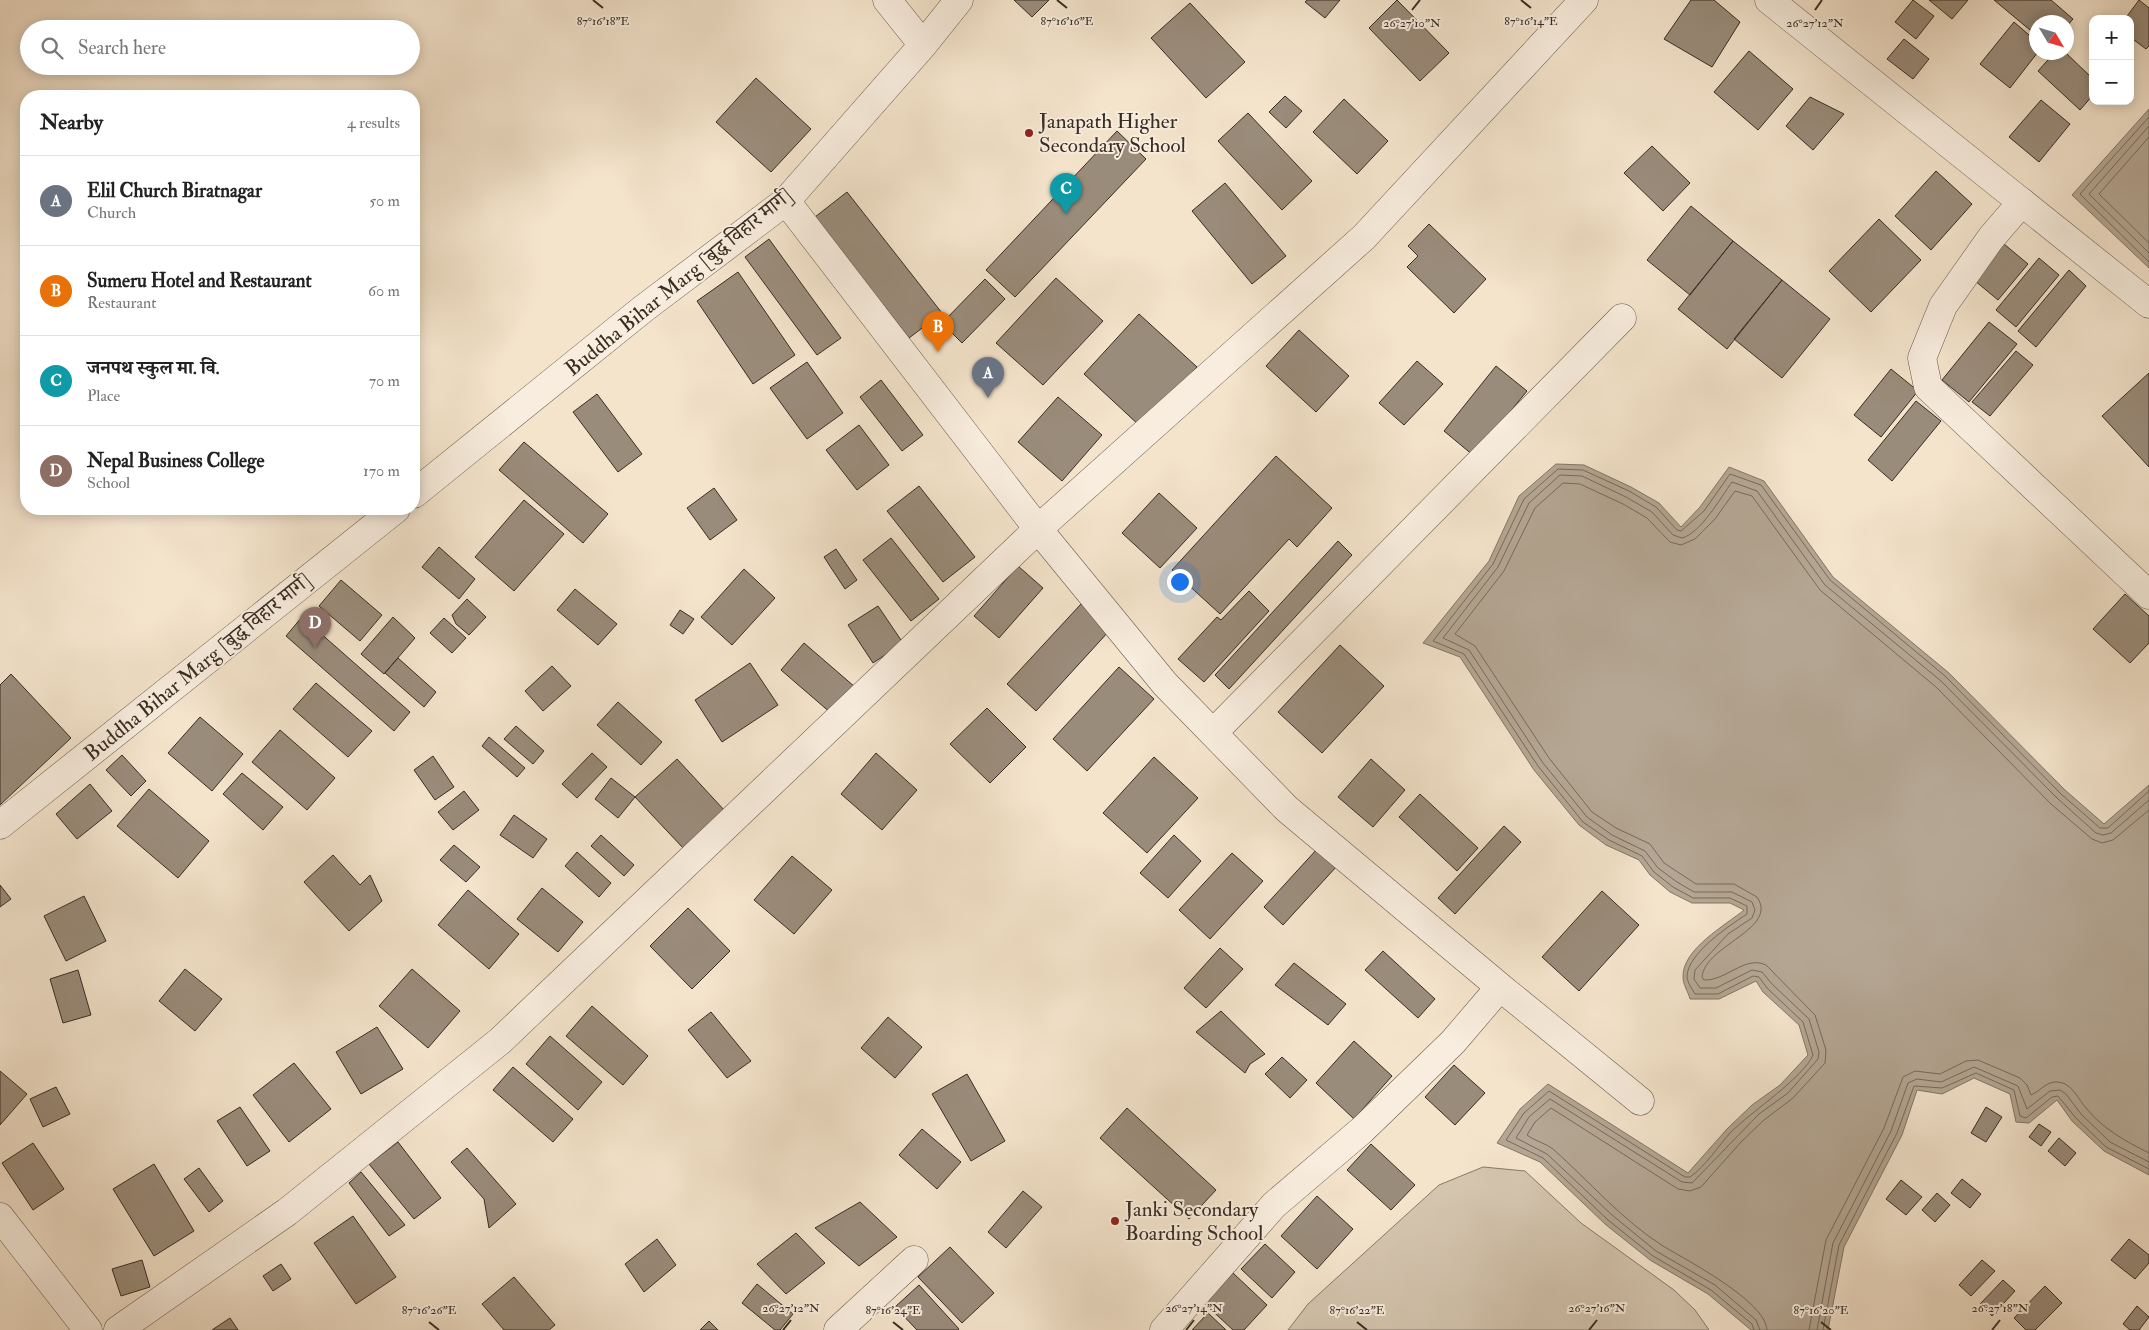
<!DOCTYPE html>
<html lang="en">
<head>
<meta charset="utf-8">
<style>
	:root { --surface:#fff; --page:#f6f6f6; --text:#222; --muted:#767676; --line:#e0e0e0; --accent:#ea580c }
	body { margin:0; font-family:"IM FELL Double Pica","Noto Serif Devanagari",serif; background:var(--page); color:var(--text) }
	.controls { position:absolute; right:15px; top:15px; display:grid; overflow:hidden; border-radius:10px; box-shadow:0 2px 12px #0003 }
	.controls button { width:45px; height:45px; display:grid; place-items:center; padding:0; border:0; border-bottom:1px solid var(--line); background:var(--surface); color:var(--text); font:25px sans-serif }
	.compass { position:absolute; left:2029px; top:15px; width:45px; height:45px; border-radius:50%; background:var(--surface); box-shadow:0 2px 12px #0003; rotate:128deg }
	.you { position:absolute; left:1179px; top:581px; width:18px; height:18px; margin:-12px; border:4px solid #fff; border-radius:50%; background:#1a73e8; box-shadow:0 0 0 8px #1a73e833 }
	.badge { display:grid; place-items:center; width:32px; height:32px; border-radius:50%; background:var(--accent); color:#fff; font-size:16px; font-weight:700 }
	.pin { position:absolute; translate:-50% -41px; filter:drop-shadow(0 1px 2px #0008) }
	.pin::after { content:''; position:absolute; top:26px; width:18px; height:15px; background:inherit; clip-path:polygon(0 0,100% 0,50% 100%) }
	.list { margin:0; padding:0; list-style:none }
	h2 { display:flex; justify-content:space-between; align-items:center; height:65px; margin:0; padding:0 20px; font-size:21px }
	h2 small { font-size:16px; font-weight:400; color:var(--muted) }
	.list li { display:grid; grid-template-columns:32px 1fr auto; gap:15px; align-items:center; box-sizing:border-box; height:90px; padding:0 20px; border-top:1px solid var(--line) }
	.list b { display:block; font-size:19px; white-space:nowrap }
	.list p { margin:0; font-size:16px; white-space:nowrap; color:var(--muted) }
	.list em { font-size:16px; font-style:normal; color:var(--muted) }
	.icon { flex:none; width:28px; height:28px; fill:none; stroke:currentColor; stroke-width:2; stroke-linecap:round; stroke-linejoin:round }
	.map { position:relative; flex:none; width:2149px; height:1330px; overflow:hidden }
	.search { position:absolute; background:var(--surface); box-shadow:0 2px 12px #0003; left:20px; top:20px; width:400px; height:55px; display:flex; align-items:center; gap:12px; box-sizing:border-box; padding:0 18px; border-radius:28px; color:var(--muted); font-size:19px }
	.panel { position:absolute; background:var(--surface); box-shadow:0 2px 12px #0003; left:20px; top:90px; width:400px; height:425px; border-radius:20px }
	.map>svg:first-child { display:block }
</style>
</head>
<body>
<div class="map">
<svg width="2149" height="1330" viewBox="0 0 2149 1330">
	<rect width="100%" height="100%" fill="#f4e4cc"/>
	<filter id="stains"><feTurbulence type="fractalNoise" baseFrequency=".004" numOctaves="4"/><feColorMatrix values="0 0 0 0 .2 0 0 0 0 .09 0 0 0 0 .02 0 0 0 .5 -.17"/></filter>
	<radialGradient id="worn" r=".72"><stop offset=".6" stop-color="#630" stop-opacity="0"/><stop offset="1" stop-color="#630" stop-opacity=".3"/></radialGradient>
	<!-- green -->
	<path fill="#d4c5af" stroke="#867969" d="M1483,1167L1525,1171L1581,1223L1674,1290L1695,1310L1709,1330H1288L1308,1304L1439,1185Z"/>
	<!-- water -->
	<path fill="#b4a693" stroke="#827666" d="M2149,109V268L2072,195Z
		M1556,464L1584,465L1631,487L1659,503L1681,527L1700,507L1729,467L1764,481L1833,577L1949,673L2065,790L2104,824L2149,785V1175L2104,1151L2072,1121L2057,1100L2029,1123L2016,1122L2010,1094L1974,1078L1942,1094L1917,1090L1902,1135L1844,1247L1828,1330H1751L1708,1294L1650,1260L1605,1224L1540,1162L1497,1143L1520,1109L1548,1084L1688,1173L1727,1129L1752,1105L1780,1085L1808,1055L1799,1025L1763,992L1756,981L1719,999H1690C1688,991 1683,985 1683,977C1682,949 1726,925 1744,910L1730,903H1692L1670,892L1650,875L1639,860L1606,845L1579,825L1534,770L1460,657L1423,643L1489,561L1519,496Z"/>
	<g fill="none" stroke-linecap="round" stroke-linejoin="round">
		<!-- shore -->
		<path stroke="#766a5b" stroke-width="1" d="M2149,117L2080,194L2149,262
			M2149,126L2089,194L2149,253
			M2149,137L2099,194L2149,243
			M1754,1330L1752,1324L1711,1290L1653,1256L1608,1220L1543,1158L1506,1140L1524,1113L1549,1091L1685,1177H1690C1706,1166 1718,1146 1731,1132C1751,1112 1804,1077 1813,1055L1803,1022L1767,988L1759,977L1753,976L1718,994H1695C1692,989 1687,982 1687,976C1688,953 1729,926 1747,914V906L1730,898H1693L1673,887L1654,872L1642,856L1609,840L1583,822L1538,766L1464,654L1433,641L1493,564L1524,499L1558,469L1583,470L1629,491L1656,507L1677,530L1681,531L1704,511L1730,474L1761,485L1830,580L1945,676L2061,794L2100,828H2108L2149,791
			M1760,1330L1756,1320L1715,1285L1656,1251L1612,1215L1547,1154L1516,1138L1529,1117L1550,1099L1682,1182L1692,1183L1759,1114L1788,1093L1818,1059L1819,1052L1809,1019L1772,984L1762,972L1752,970L1716,988H1700L1694,979L1695,970L1728,934L1752,918L1755,910L1752,902L1732,892H1694L1677,882L1658,868L1645,851L1612,835L1587,817L1543,763L1469,650L1443,638L1498,567L1529,503L1560,475L1582,476L1626,497L1652,512L1673,535L1682,538C1701,533 1721,497 1732,482L1757,491L1825,585L1941,681L2057,798L2096,833L2103,835L2111,833L2149,800
			M1767,1330C1766,1301 1686,1260 1663,1246C1622,1220 1589,1181 1553,1149C1546,1143 1534,1141 1527,1135L1535,1122L1551,1108L1678,1189L1690,1191L1701,1187L1741,1142L1764,1120L1793,1098L1825,1063L1826,1050L1815,1015L1766,965C1745,955 1726,981 1704,980L1702,977C1705,945 1779,929 1757,897L1734,884H1696L1664,863L1650,844L1616,828L1592,812L1549,758L1475,646L1455,634L1504,571L1535,508L1563,483L1580,484L1623,504L1647,518L1670,542L1681,545L1695,539L1715,519L1735,491L1752,496L1820,590L1936,687L2051,804L2092,839L2102,843L2113,840L2149,810
			M1809,1330L1826,1240L1884,1128L1903,1077L1915,1071L1940,1074L1966,1061L1978,1060L2020,1078L2027,1085L2031,1095C2041,1091 2046,1081 2058,1082C2072,1083 2078,1099 2086,1108C2103,1129 2125,1141 2149,1153
			M1817,1330L1833,1243L1891,1131L1908,1083L1917,1079L1941,1082L1974,1067L2018,1086L2027,1109L2050,1091L2060,1090L2066,1094L2081,1114L2110,1142L2149,1162
			M1823,1330L1839,1245L1897,1133L1914,1086L1942,1088L1976,1073L2014,1090L2020,1116L2026,1118L2052,1097L2058,1096L2076,1118L2106,1147L2149,1169"/>
	</g>
	<!-- building -->
	<path fill="#9a8c7b" stroke="#382d23" d="M1014,0H1049L1032,17Z
		M1307,0H1340L1325,18L1305,2Z
		M1397,0L1449,53L1420,81L1369,28Z
		M1691,0H1714L1740,22L1712,67L1664,39Z
		M1913,0L1934,16L1916,39L1895,22Z
		M1929,0H1968L1952,19Z
		M1994,0H2051L2073,19L2066,27V22H2036V35Z
		M2139,0L2149,8V46L2146,49L2130,37V19H2125Z
		M1190,3L1245,62L1206,98L1151,38Z
		M2014,22L2036,41V52H2038L2010,88L1980,64Z
		M1904,39L1929,59L1913,79L1887,59Z
		M1749,51L1793,89L1758,130L1714,92Z
		M2055,52H2065L2093,79V95L2080,110L2038,71Z
		M756,78L811,129L771,172L716,122Z
		M1285,96L1302,111L1286,128L1269,112Z
		M1810,97L1844,114L1813,150L1786,126Z
		M1344,99L1388,141L1357,174L1313,132Z
		M2041,100L2070,124L2039,162L2009,137Z
		M1248,113L1312,181L1282,210L1218,141Z
		M1117,131L1146,159L1015,297L986,270Z
		M1652,146L1690,183L1663,211L1624,173Z
		M1936,171L1972,204L1931,250L1895,216Z
		M1225,183L1286,256L1252,284L1192,211Z
		M847,192L942,313L909,338L815,217Z
		M1691,206L1733,241L1690,295L1647,260Z
		M1879,219L1921,260L1871,312L1829,271Z
		M1429,224L1486,279L1454,313L1407,267L1418,256L1408,246Z
		M769,239L841,338L817,355L745,257Z
		M1733,241L1782,280L1727,349L1678,309Z
		M2004,244L2028,264L1998,300L1974,280Z
		M2039,258L2059,275L2016,327L1996,310Z
		M2069,270L2086,286L2036,347L2018,331Z
		M738,272L795,355L753,384L697,301Z
		M1056,278L1103,321L1043,385L996,343Z
		M985,279L1005,299L962,343L942,323Z
		M1782,280L1830,319L1782,378L1734,339Z
		M1139,314L1197,367L1141,427L1084,374Z
		M1989,322L2017,344L1969,402L1942,380Z
		M1299,330L1349,376L1316,412L1266,366Z
		M2016,351L2033,365L1990,416L1972,402Z
		M1417,361L1443,384L1404,425L1379,403Z
		M807,362L843,413L807,439L770,388Z
		M1496,366L1527,391L1474,456L1444,431Z
		M1891,369L1918,391L1881,437L1854,415Z
		M2149,373V467L2102,416Z
		M881,380L923,435L902,451L860,397Z
		M597,394L642,454L618,472L573,412Z
		M1058,397L1102,435L1062,481L1018,442Z
		M1916,401L1941,421L1892,481L1868,460Z
		M859,425L889,465L857,490L826,450Z
		M524,442L608,514L583,543L499,470Z
		M1276,456L1332,508L1297,547L1289,539L1220,614L1172,570Z
		M919,486L975,557L943,582L887,511Z
		M714,488L737,520L710,540L687,508Z
		M1159,493L1197,528L1160,568L1122,533Z
		M524,500L564,534L514,591L475,557Z
		M891,538L939,599L911,621L863,560Z
		M1338,541L1352,555L1229,689L1215,675Z
		M439,547L475,579L459,599L422,567Z
		M836,549L857,580L845,589L824,557Z
		M1018,566L1043,588L999,638L974,616Z
		M744,569L775,598L732,645L701,617Z
		M341,580L382,615L360,641L319,606Z
		M575,589L617,624L598,645L557,610Z
		M1249,591L1269,611L1204,682L1178,659L1217,617L1221,620Z
		M2125,594L2149,616V643L2130,663L2093,629Z
		M467,599L486,617L469,635L456,624L452,615Z
		M1081,604L1110,630L1036,711L1007,684Z
		M878,606L903,643L873,663L848,625Z
		M680,610L694,619L683,634L670,625Z
		M302,617L410,712L394,731L286,636Z
		M393,617L415,638L384,674L361,654Z
		M444,618L466,638L452,653L430,633Z
		M804,643L855,687L832,714L781,670Z
		M1340,645L1384,686L1322,753L1278,712Z
		M398,658L436,692L424,707L385,673Z
		M750,663L778,705L722,742L695,700Z
		M552,666L571,686L543,711L525,691Z
		M1119,667L1154,699L1087,771L1053,739Z
		M11,674L71,738L0,805V685Z
		M316,683L372,731L348,757L293,709Z
		M618,702L662,742L641,765L597,725Z
		M987,708L1026,747L990,783L950,744Z
		M200,717L243,754L212,791L168,753Z
		M516,726L544,751L533,764L504,739Z
		M280,730L335,778L307,810L252,762Z
		M489,737L525,768L517,777L482,746Z
		M592,753L607,767L577,798L562,784Z
		M876,753L917,790L882,830L841,794Z
		M122,755L146,781L131,796L106,770Z
		M433,756L454,787L435,800L414,770Z
		M1154,757L1198,798L1147,853L1103,813Z
		M677,759L725,811L684,849L635,797Z
		M1371,759L1405,790L1373,827L1338,797Z
		M242,773L283,807L263,830L223,794Z
		M611,778L635,797L618,818L595,799Z
		M90,784L112,811L77,839L56,814Z
		M149,789L209,841L178,878L117,826Z
		M464,791L479,810L453,830L438,812Z
		M1420,794L1478,848L1457,871L1399,817Z
		M514,815L547,839L533,858L500,835Z
		M1504,826L1521,842L1455,914L1438,898Z
		M601,835L634,865L624,876L591,846Z
		M1174,835L1201,861L1168,898L1140,873Z
		M454,845L480,867L466,882L440,860Z
		M1318,848L1337,866L1283,925L1264,907Z
		M577,852L611,883L599,897L565,866Z
		M1232,853L1263,881L1210,939L1179,910Z
		M333,855L360,885L370,875L382,901L349,931L304,882Z
		M792,856L832,890L794,934L754,900Z
		M0,885L11,899L0,907Z
		M542,888L583,922L558,952L517,919Z
		M468,890L519,934L489,969L438,925Z
		M1602,891L1639,925L1579,991L1542,957Z
		M84,896L106,941L66,961L44,916Z
		M688,908L730,951L692,989L650,946Z
		M1220,948L1243,969L1206,1008L1184,988Z
		M1383,951L1435,999L1418,1018L1365,970Z
		M1294,963L1346,1004L1328,1025L1275,985Z
		M185,969L222,999L195,1031L159,1001Z
		M412,969L460,1011L428,1048L379,1006Z
		M78,970L91,1015L63,1023L50,979Z
		M592,1006L648,1056L623,1085L566,1036Z
		M1221,1011L1265,1054L1250,1064L1245,1073L1196,1032Z
		M711,1012L751,1061L727,1078L688,1030Z
		M888,1017L922,1047L895,1078L861,1048Z
		M377,1027L403,1069L361,1094L336,1052Z
		M550,1036L602,1082L578,1110L526,1064Z
		M1354,1041L1392,1076L1354,1119L1316,1083Z
		M1282,1057L1307,1080L1290,1098L1265,1074Z
		M294,1063L331,1109L289,1142L253,1095Z
		M1454,1065L1485,1093L1455,1125L1425,1097Z
		M513,1067L573,1119L553,1142L493,1090Z
		M0,1071L27,1094L0,1125Z
		M967,1074L1005,1141L971,1161L932,1094Z
		M56,1087L70,1114L43,1127L30,1099Z
		M240,1107L270,1151L247,1166L217,1121Z
		M1986,1107L2002,1117L1986,1142L1971,1133Z
		M1127,1108L1216,1190L1189,1219L1100,1138Z
		M2039,1124L2051,1132L2041,1146L2029,1137Z
		M922,1129L961,1162L937,1189L899,1155Z
		M2059,1138L2076,1153L2065,1166L2048,1151Z
		M398,1142L441,1198L414,1219L369,1164Z
		M33,1143L64,1189L33,1210L2,1163Z
		M1371,1144L1415,1185L1391,1210L1347,1170Z
		M467,1148L516,1204L489,1228L484,1199L451,1162Z
		M154,1164L194,1231L154,1256L113,1189Z
		M199,1168L223,1201L209,1212L184,1179Z
		M361,1172L405,1225L389,1236L349,1183Z
		M1962,1179L1981,1194L1970,1208L1951,1193Z
		M1901,1180L1922,1197L1906,1215L1886,1199Z
		M1023,1191L1042,1207L1006,1248L988,1232Z
		M1937,1193L1950,1205L1935,1222L1922,1210Z
		M1317,1196L1353,1229L1317,1269L1281,1236Z
		M860,1202L897,1237L859,1266L815,1228Z
		M353,1216L396,1277L356,1304L314,1243Z
		M796,1233L825,1263L786,1294L757,1264Z
		M657,1239L676,1265L644,1292L625,1264Z
		M2129,1239L2149,1255V1263L2135,1279L2111,1260Z
		M1265,1244L1295,1272L1272,1298L1241,1269Z
		M950,1247L994,1293L962,1323L918,1277Z
		M142,1260L150,1287L121,1296L112,1269Z
		M1982,1260L1995,1271L1971,1296L1959,1285Z
		M281,1264L291,1279L273,1291L263,1276Z
		M1233,1273L1267,1305L1244,1330H1233L1205,1304Z
		M514,1277L555,1325L549,1330H504L482,1304Z
		M2003,1280L2015,1291L1992,1316L1980,1304Z
		M757,1284L793,1314L780,1330H775L742,1303Z
		M919,1285L959,1329L957,1330H917L895,1307Z
		M2045,1286L2062,1303L2035,1330H2026L2014,1318Z
		M2137,1306L2149,1317L2139,1330H2130L2123,1324Z
		M1208,1313L1226,1330H1192Z
		M230,1318L238,1330H212Z
		M709,1321L718,1330H700Z"/>
	<g fill="none" stroke-linecap="round" stroke-linejoin="round">
		<!-- minor casing -->
		<g stroke="#675b4d" stroke-width="29">
			<path id="minor" d="M887,0L923,45
				M1769,0L2149,304
				M786,201L1038,529L1165,684L1287,809L1500,987L1453,1042L1362,1130L1274,1205L1164,1330
				M2022,202L1991,238L1943,306L1922,358L1928,387L2149,595
				M414,494L643,309L786,201L923,45L959,0
				M1213,733L1622,318
				M0,825L396,509
				M1500,987L1640,1101
				M0,1217L88,1330
				M118,1330L287,1212L500,1041L1038,529L1364,237L1584,0
				M838,1330L914,1260"/>
		</g>
		<!-- minor -->
		<use href="#minor" stroke="#f8edde" stroke-width="28"/>
	</g>
	<!-- ticks -->
	<path fill="none" stroke="#382d23" stroke-width="2" d="M593,0L603,8M1057,0L1067,8M1521,0L1531,8M1412,10L1420,0M1815,10L1822,0M429,1322L439,1330M893,1322L903,1330M1357,1322L1367,1330M1821,1322L1831,1330M783,1330L791,1320M1186,1330L1194,1320M1589,1330L1597,1320M1992,1330L2000,1320"/>
	<!-- markers -->
	<g fill="#8f2418" stroke="#f8edde" stroke-width="2">
		<circle cx="1029" cy="133" r="5"/>
		<circle cx="1115" cy="1221" r="5"/>
	</g>
	<g text-anchor="middle" dominant-baseline="central" stroke-width="4" stroke-linejoin="round" paint-order="stroke">
		<!-- poi labels -->
		<g font-size="21" fill="#382d23" stroke="#f8edde" text-anchor="start">
			<text x="1039" y="121">Janapath Higher<tspan x="1039" dy="24">Secondary School</tspan></text>
			<text x="1125" y="1209">Janki Secondary<tspan x="1125" dy="24">Boarding School</tspan></text>
		</g>
		<!-- street labels -->
		<g font-size="21" fill="#382d23" stroke="#f8edde">
			<text transform="translate(679 282) rotate(-39)">Buddha Bihar Marg [बुद्ध विहार मार्ग]</text>
			<text transform="translate(198 667) rotate(-39)">Buddha Bihar Marg [बुद्ध विहार मार्ग]</text>
		</g>
	</g>
	<g font-size="12" text-anchor="middle" fill="#382d23" stroke="#f8edde" stroke-width="4" stroke-linejoin="round" paint-order="stroke">
		<text x="603" y="25">87°16'18"E</text>
		<text x="1067" y="25">87°16'16"E</text>
		<text x="1531" y="25">87°16'14"E</text>
		<text x="1412" y="27">26°27'10"N</text>
		<text x="1815" y="27">26°27'12"N</text>
		<text x="791" y="1312">26°27'12"N</text>
		<text x="1194" y="1312">26°27'14"N</text>
		<text x="1597" y="1312">26°27'16"N</text>
		<text x="2000" y="1312">26°27'18"N</text>
		<text x="429" y="1314">87°16'26"E</text>
		<text x="893" y="1314">87°16'24"E</text>
		<text x="1357" y="1314">87°16'22"E</text>
		<text x="1821" y="1314">87°16'20"E</text>
	</g>
	<rect width="100%" height="100%" filter="url(#stains)"/>
	<rect width="100%" height="100%" fill="url(#worn)"/>
</svg>
<div class="controls">
<button>+</button>
<button>−</button>
</div>
<svg class="compass" viewBox="-18 -18 36 36"><path d="M0-13l5 13h-10z" fill="#e53935"/><path d="M0 13l5-13h-10z" fill="#767676"/></svg>
<div class="you"></div>
<div class="pin badge" style="left:988px;top:398px;background:#6b7280">A</div>
<div class="pin badge" style="left:938px;top:352px;background:#e8710a">B</div>
<div class="pin badge" style="left:1066px;top:214px;background:#0f9aa8">C</div>
<div class="pin badge" style="left:315px;top:648px;background:#8d6e63">D</div>
<div class="search"><svg class="icon" aria-label="search" viewBox="0 0 24 24"><circle cx="10" cy="10" r="6"/><path d="M15 15l6 6"/></svg>Search here</div>
<section class="panel">
<h2>Nearby<small>4 results</small></h2>
<ul class="list">
<li><span class="badge" style="background:#6b7280">A</span><div><b>Elil Church Biratnagar</b><p>Church</p></div><em>50 m</em></li>
<li><span class="badge" style="background:#e8710a">B</span><div><b>Sumeru Hotel and Restaurant</b><p>Restaurant</p></div><em>60 m</em></li>
<li><span class="badge" style="background:#0f9aa8">C</span><div><b>जनपथ स्कुल मा. वि.</b><p>Place</p></div><em>70 m</em></li>
<li><span class="badge" style="background:#8d6e63">D</span><div><b>Nepal Business College</b><p>School</p></div><em>170 m</em></li>
</ul>
</section>
</div>
</body>
</html>
